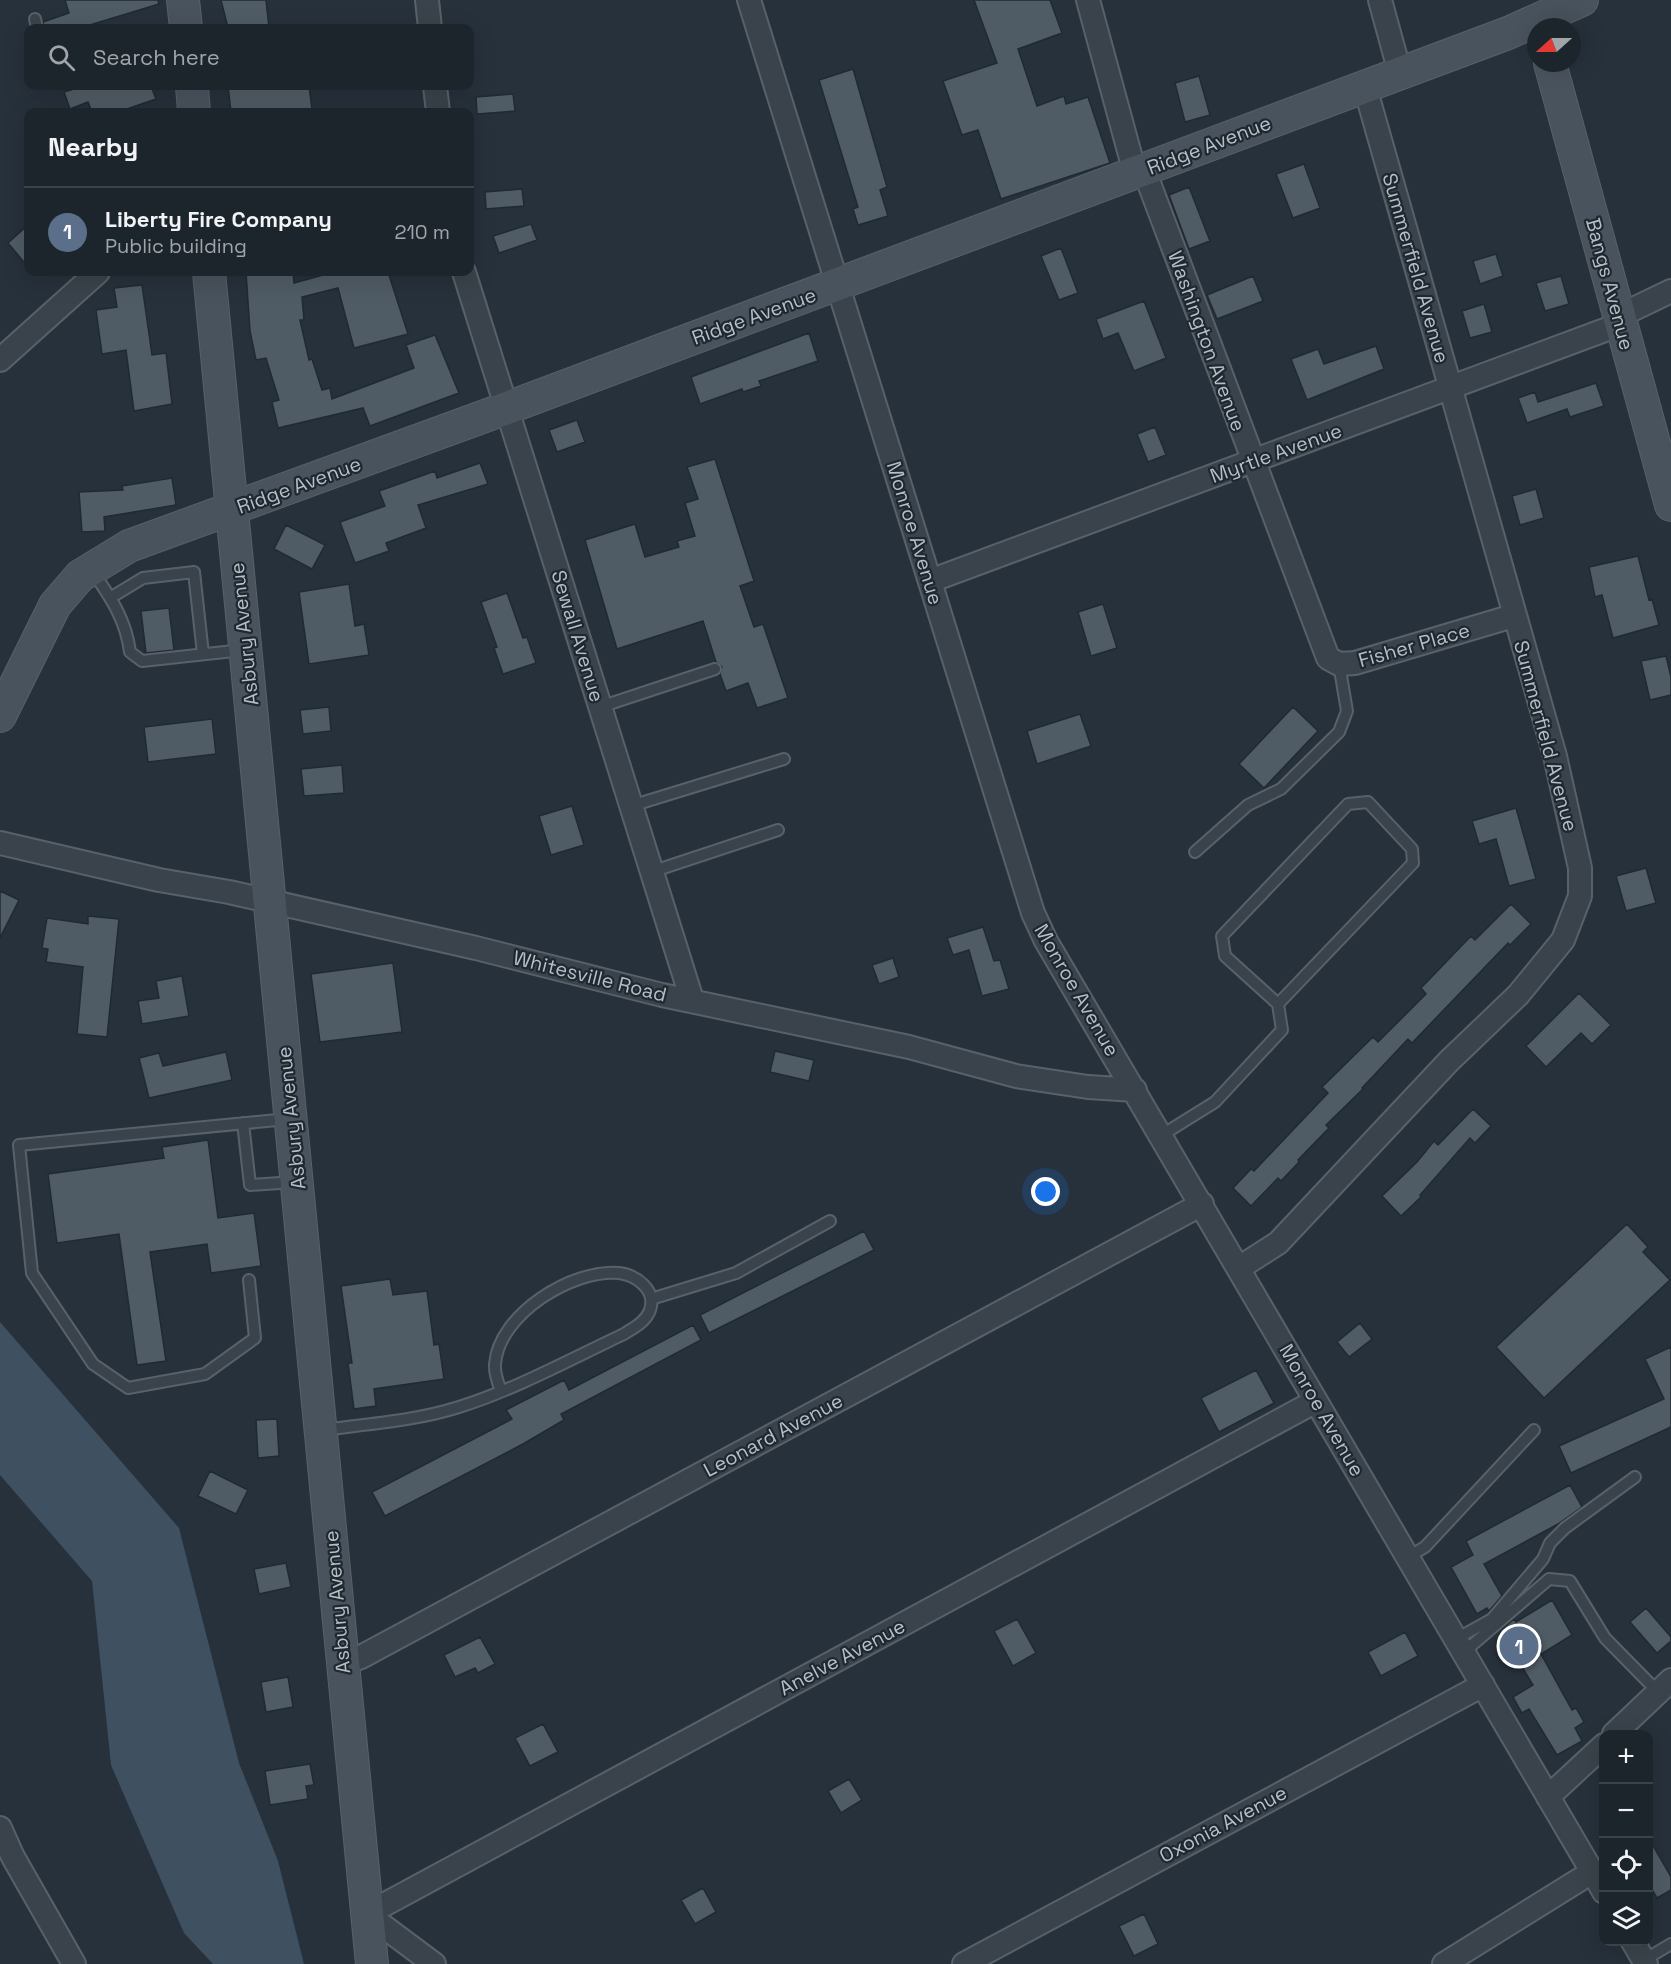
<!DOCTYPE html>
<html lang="en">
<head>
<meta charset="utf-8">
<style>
	:root { --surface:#1d252c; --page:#252d34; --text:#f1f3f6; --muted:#a0a5a9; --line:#3b4248; --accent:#2563eb }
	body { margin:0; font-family:"Space Grotesk",sans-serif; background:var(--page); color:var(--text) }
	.controls { position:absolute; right:18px; bottom:18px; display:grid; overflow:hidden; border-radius:12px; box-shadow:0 6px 24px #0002 }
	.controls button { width:54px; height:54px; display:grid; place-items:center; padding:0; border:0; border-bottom:2px solid var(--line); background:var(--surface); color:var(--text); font:30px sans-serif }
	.compass { position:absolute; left:1527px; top:18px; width:54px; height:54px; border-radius:50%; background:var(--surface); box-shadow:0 6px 24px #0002; rotate:249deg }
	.you { position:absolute; left:1046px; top:1192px; width:21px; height:21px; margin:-15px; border:4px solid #fff; border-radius:50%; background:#1a73e8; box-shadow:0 0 0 9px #1a73e833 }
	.badge { display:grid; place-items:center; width:39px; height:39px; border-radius:50%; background:var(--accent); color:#fff; font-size:20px; font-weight:700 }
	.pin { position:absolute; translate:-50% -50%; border:3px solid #fff; box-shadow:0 2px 6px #0006 }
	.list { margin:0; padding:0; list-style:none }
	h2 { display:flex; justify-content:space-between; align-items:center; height:78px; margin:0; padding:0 24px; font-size:26px }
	h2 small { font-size:20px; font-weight:400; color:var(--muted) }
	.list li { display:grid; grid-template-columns:39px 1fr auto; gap:18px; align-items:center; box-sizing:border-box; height:90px; padding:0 24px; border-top:2px solid var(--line) }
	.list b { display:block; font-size:22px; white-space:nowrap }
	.list p { margin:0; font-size:20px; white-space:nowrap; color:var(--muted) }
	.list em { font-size:20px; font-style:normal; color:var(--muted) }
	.icon { flex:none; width:33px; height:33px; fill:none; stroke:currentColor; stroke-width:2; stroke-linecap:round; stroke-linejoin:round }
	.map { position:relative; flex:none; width:1671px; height:1964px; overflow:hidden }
	.search { position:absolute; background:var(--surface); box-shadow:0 6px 24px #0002; left:24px; top:24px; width:450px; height:66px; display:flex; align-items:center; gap:15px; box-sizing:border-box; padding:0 21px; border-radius:12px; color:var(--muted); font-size:22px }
	.panel { position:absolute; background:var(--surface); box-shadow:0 6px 24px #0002; left:24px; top:108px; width:450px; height:168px; border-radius:12px }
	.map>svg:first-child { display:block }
</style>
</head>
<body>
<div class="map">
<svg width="1671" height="1964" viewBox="0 0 1671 1964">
	<rect width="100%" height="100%" fill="#27313b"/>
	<!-- water -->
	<path fill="#3f5061" d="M0,1322L179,1528L239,1763L278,1861L304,1964H213L184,1933L111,1765L92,1581L0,1475Z"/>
	<!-- building -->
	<path fill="#505c65" stroke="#212a32" stroke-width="1.5" d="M65,0H158L159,4L80,28H44L43,22L69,13Z
		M221,0H266L269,28H228Z
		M974,0H1050L1062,33L1018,49L1037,106L1064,96L1066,104L1088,97L1110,163L1001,199L978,130L962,135L943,81L997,63Z
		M853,69L887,187L880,190L888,216L858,225L853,209L858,207L819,80Z
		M1199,76L1210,115L1185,122L1175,83Z
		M84,86H151L156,99L118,112H92L88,102L70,109L64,92Z
		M228,86H309L312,109L285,112H231Z
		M513,94L515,111L477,114L476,97Z
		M1304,164L1320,208L1293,218L1276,174Z
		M1189,187L1210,241L1189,249L1169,195Z
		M522,189L524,206L486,209L485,192Z
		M531,224L537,240L499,253L493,236Z
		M28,225V267L8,243Z
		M1061,248L1078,293L1059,300L1041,256Z
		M1496,254L1503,276L1480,284L1473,261Z
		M246,272H293L294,283L334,272H388L408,334L354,348L338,288L302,297L304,320H300L309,360L312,359L322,390L330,388L332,399L414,368L406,345L435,335L459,393L370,426L363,408L278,428L272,402L279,400L266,358L256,360L250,331Z
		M1253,276L1263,301L1217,319L1207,295Z
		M1561,276L1569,304L1545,311L1536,283Z
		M142,285L152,355L166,353L172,404L134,411L126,350L102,354L96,310L117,307L114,288Z
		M1144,301L1166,358L1134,371L1118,333L1103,339L1096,319Z
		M1484,304L1492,332L1470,338L1462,311Z
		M809,333L818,361L759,381L761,386L743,392L742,389L700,404L691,377Z
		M1376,346L1384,369L1307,400L1291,359L1318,349L1324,364Z
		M1596,383L1604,406L1570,417L1567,409L1527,423L1518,398L1535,392L1538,402Z
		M577,420L585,442L557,452L549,430Z
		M1155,427L1166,455L1148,462L1137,434Z
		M715,459L754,581L740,586L754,627L763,624L788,698L757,708L748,683L726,691L720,674L722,667L716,662L703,621L617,649L585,540L635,524L645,557L679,547L677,541L695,536L685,503L698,499L687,467Z
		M480,463L488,484L418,505L426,528L386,543L389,551L355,563L340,522L385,506L379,491L435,471L437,478Z
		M172,478L176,505L104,517L105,531L82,532L79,492L123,490L122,486Z
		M1536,489L1544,518L1520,525L1512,496Z
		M286,525L325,545L312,569L274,549Z
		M1638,556L1649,600L1652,599L1659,625L1613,638L1602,595L1595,597L1589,567Z
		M349,584L355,626L364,624L369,655L309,664L299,592Z
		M507,593L523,638L527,637L536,663L503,674L494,648L497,647L481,602Z
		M1103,604L1117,648L1091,656L1078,612Z
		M169,608L174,650L146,653L141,611Z
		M1666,656L1671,677V695L1650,700L1641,661Z
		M329,707L331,731L303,734L300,710Z
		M1293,707L1318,731L1264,788L1239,764Z
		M1080,714L1091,746L1037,764L1027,731Z
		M212,719L216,754L148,762L144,727Z
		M342,765L344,793L304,796L301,769Z
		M572,806L584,845L551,855L539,816Z
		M1516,808L1536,879L1509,886L1496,839L1479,844L1472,821Z
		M1646,868L1656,903L1626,911L1616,876Z
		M0,891L19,900L0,938Z
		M1511,904L1531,924L1510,945L1508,943L1412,1043L1408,1039L1362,1088L1363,1089L1326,1125L1329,1128L1298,1160L1299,1162L1281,1181L1278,1178L1251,1206L1233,1188L1251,1169L1254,1171L1328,1093L1322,1087L1373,1037L1378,1042L1426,994L1421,988L1471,936L1475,940Z
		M88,916L119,919L107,1037L77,1034L83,967L46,962L48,949L42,948L47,918L88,924Z
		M983,927L994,961L1000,960L1009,989L982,996L969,950L953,955L947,938Z
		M893,958L899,977L879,984L872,965Z
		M393,963L402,1032L320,1042L311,974Z
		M182,976L189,1016L142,1024L138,1001L159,998L156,981Z
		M1579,993L1611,1025L1592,1044L1581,1033L1546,1067L1526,1046Z
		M775,1051L814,1060L809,1081L770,1072Z
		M226,1052L232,1080L149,1098L139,1058L159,1053L163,1066Z
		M1473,1109L1491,1126L1475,1143L1470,1138L1420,1195L1421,1197L1401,1216L1382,1196L1417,1162L1434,1141L1438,1145Z
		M208,1140L218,1218L254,1213L261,1266L211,1273L207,1244L150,1252L166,1361L137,1365L119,1234L57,1243L48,1174L164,1158L162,1147Z
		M1627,1224L1648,1247L1643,1252L1670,1280L1544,1398L1496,1347Z
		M864,1231L874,1250L709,1333L700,1315Z
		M390,1279L393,1295L427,1291L434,1345L439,1344L444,1379L374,1389L376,1406L354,1409L348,1363H352L341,1286Z
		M1360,1323L1372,1339L1349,1357L1337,1342Z
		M693,1325L701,1340L561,1414L564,1420L523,1444L385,1516L372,1492L512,1419L506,1410L564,1380L569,1390Z
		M1671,1347V1427L1571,1473L1559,1446L1664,1399L1645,1359Z
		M1256,1370L1274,1403L1219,1432L1201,1398Z
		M277,1419L279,1456L258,1458L256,1420Z
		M210,1471L248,1490L236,1514L198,1496Z
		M1570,1485L1582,1507L1558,1524L1484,1564L1502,1596L1489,1611L1487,1608L1477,1614L1451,1567L1473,1555L1466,1541Z
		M286,1563L291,1587L259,1594L254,1569Z
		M1552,1600L1572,1635L1541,1654L1572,1710L1576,1708L1584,1722L1575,1728L1582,1741L1557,1755L1529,1709L1522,1713L1513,1697L1533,1685L1500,1631L1514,1619L1516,1622Z
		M1646,1608L1671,1637V1641L1657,1653L1630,1622Z
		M1017,1619L1036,1653L1013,1666L994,1631Z
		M1405,1632L1418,1656L1381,1676L1368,1652Z
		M480,1637L495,1664L478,1673L475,1668L455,1677L444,1655Z
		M288,1677L293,1707L266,1712L261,1682Z
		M543,1724L558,1752L530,1766L515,1738Z
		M310,1764L314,1785L306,1786L308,1799L270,1805L265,1771Z
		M849,1779L862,1800L841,1813L828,1791Z
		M1648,1837L1671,1877V1890L1657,1898L1648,1883Z
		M703,1888L716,1912L695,1924L681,1900Z
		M1144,1914L1158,1944L1134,1956L1119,1926Z"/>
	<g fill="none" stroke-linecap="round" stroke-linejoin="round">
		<!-- lane casing -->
		<g stroke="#586169" stroke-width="14">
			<path id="lane" d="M35,19L37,28
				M93,572C111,598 126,620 130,652L142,661L243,650
				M110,598L143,578L194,572L203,654
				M600,707L715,669
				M631,806L784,759
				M1195,852L1248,805L1281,789L1339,732L1347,711L1339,664
				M651,872L778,830
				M243,1123L250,1185L295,1182
				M1162,1135L1215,1102L1282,1030L1278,1004L1413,863L1412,849L1368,802L1348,804L1222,936L1225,956L1278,1004
				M249,1280L255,1338L205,1374L128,1388L93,1364L32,1273L19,1145L288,1119
				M651,1299L736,1273L830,1221
				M322,1430C367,1424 415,1421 459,1407C514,1390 571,1359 624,1334C633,1328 646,1322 650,1310C657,1290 636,1275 619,1273C572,1269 499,1314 495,1364C494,1373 498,1383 501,1391
				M1408,1557L1425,1547L1534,1430
				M1456,1639L1492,1619L1543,1559L1550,1543L1565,1528L1635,1477
				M1464,1652L1549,1579L1570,1581L1605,1638L1658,1692
				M1644,1960L1671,1944"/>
		</g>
		<!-- street casing -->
		<g stroke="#586169" stroke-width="26">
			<path id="street" d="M427,0L430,28
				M749,0L1033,913L1046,941L1604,1892
				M1088,0L1135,173
				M1380,0L1400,73
				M435,86L438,112
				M1144,170L1328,658L1339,664L1355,663L1513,616
				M464,272L692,1000
				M1619,316L1671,291
				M0,360L98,272
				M930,581L1621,324
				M0,843L159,880L229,892L476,948L662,995L909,1047L1016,1076L1088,1087L1135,1090
				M1239,1268L1278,1243L1449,1061L1518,995L1563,940L1580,896V868L1555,756L1365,87
				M342,1664L361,1657L1202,1204
				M1614,1734L1671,1680
				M1548,1797L1604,1745
				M0,1828L13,1857L74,1964
				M1633,1942L1646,1964
				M434,1964L367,1914L1316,1401
				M964,1964L1483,1685
				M1444,1964L1592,1872"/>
		</g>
		<!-- secondary casing -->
		<g stroke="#586169" stroke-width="34">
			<path id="secondary" d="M183,0L186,28
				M1550,63L1671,505
				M192,86L194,112
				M209,272L372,1964
				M0,716L55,605L80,576L129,546L507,408L1508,33L1582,0"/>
		</g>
		<!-- lane -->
		<use href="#lane" stroke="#3a434b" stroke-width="10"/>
		<!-- street -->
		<use href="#street" stroke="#3a434b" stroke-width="22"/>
		<!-- secondary -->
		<use href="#secondary" stroke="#49535d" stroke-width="32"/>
	</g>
	<g text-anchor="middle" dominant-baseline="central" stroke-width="4.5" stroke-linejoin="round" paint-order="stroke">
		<!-- street labels -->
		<g font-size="20" fill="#b6bec6" stroke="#1f2830">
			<text transform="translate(1209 145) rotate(-21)">Ridge Avenue</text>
			<text transform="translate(1416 268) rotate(74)">Summerfield Avenue</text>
			<text transform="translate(1610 284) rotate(75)">Bangs Avenue</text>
			<text transform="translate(754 316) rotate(-20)">Ridge Avenue</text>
			<text transform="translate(1207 341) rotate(70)">Washington Avenue</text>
			<text transform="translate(1276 453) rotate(-20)">Myrtle Avenue</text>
			<text transform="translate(299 485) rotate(-20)">Ridge Avenue</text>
			<text transform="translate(915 533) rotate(73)">Monroe Avenue</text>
			<text transform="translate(244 634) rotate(-96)">Asbury Avenue</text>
			<text transform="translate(578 636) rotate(73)">Sewall Avenue</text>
			<text transform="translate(1414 645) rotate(-16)">Fisher Place</text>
			<text transform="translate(1546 736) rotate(75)">Summerfield Avenue</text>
			<text transform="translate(590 976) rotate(14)">Whitesville Road</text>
			<text transform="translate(1077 990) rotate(60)">Monroe Avenue</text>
			<text transform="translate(291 1118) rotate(-96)">Asbury Avenue</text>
			<text transform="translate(1322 1410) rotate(60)">Monroe Avenue</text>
			<text transform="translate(773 1435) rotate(-28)">Leonard Avenue</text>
			<text transform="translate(337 1602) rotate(-95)">Asbury Avenue</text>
			<text transform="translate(842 1657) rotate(-28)">Anelve Avenue</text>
			<text transform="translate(1223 1824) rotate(-28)">Oxonia Avenue</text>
		</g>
	</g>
</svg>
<div class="controls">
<button>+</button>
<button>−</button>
<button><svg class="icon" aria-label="locate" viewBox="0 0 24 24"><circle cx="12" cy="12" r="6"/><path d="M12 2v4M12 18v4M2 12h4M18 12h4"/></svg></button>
<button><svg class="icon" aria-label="layers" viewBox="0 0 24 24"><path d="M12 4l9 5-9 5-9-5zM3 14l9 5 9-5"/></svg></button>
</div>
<svg class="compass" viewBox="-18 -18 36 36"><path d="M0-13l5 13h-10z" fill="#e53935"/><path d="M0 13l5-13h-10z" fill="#a0a5a9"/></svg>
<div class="you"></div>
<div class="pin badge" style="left:1519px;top:1646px;background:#5c6f8a">1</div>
<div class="search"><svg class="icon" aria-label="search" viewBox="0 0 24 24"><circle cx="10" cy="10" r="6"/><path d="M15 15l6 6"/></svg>Search here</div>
<section class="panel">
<h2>Nearby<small></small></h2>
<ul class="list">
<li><span class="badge" style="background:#5c6f8a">1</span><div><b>Liberty Fire Company</b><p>Public building</p></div><em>210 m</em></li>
</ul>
</section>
</div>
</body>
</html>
